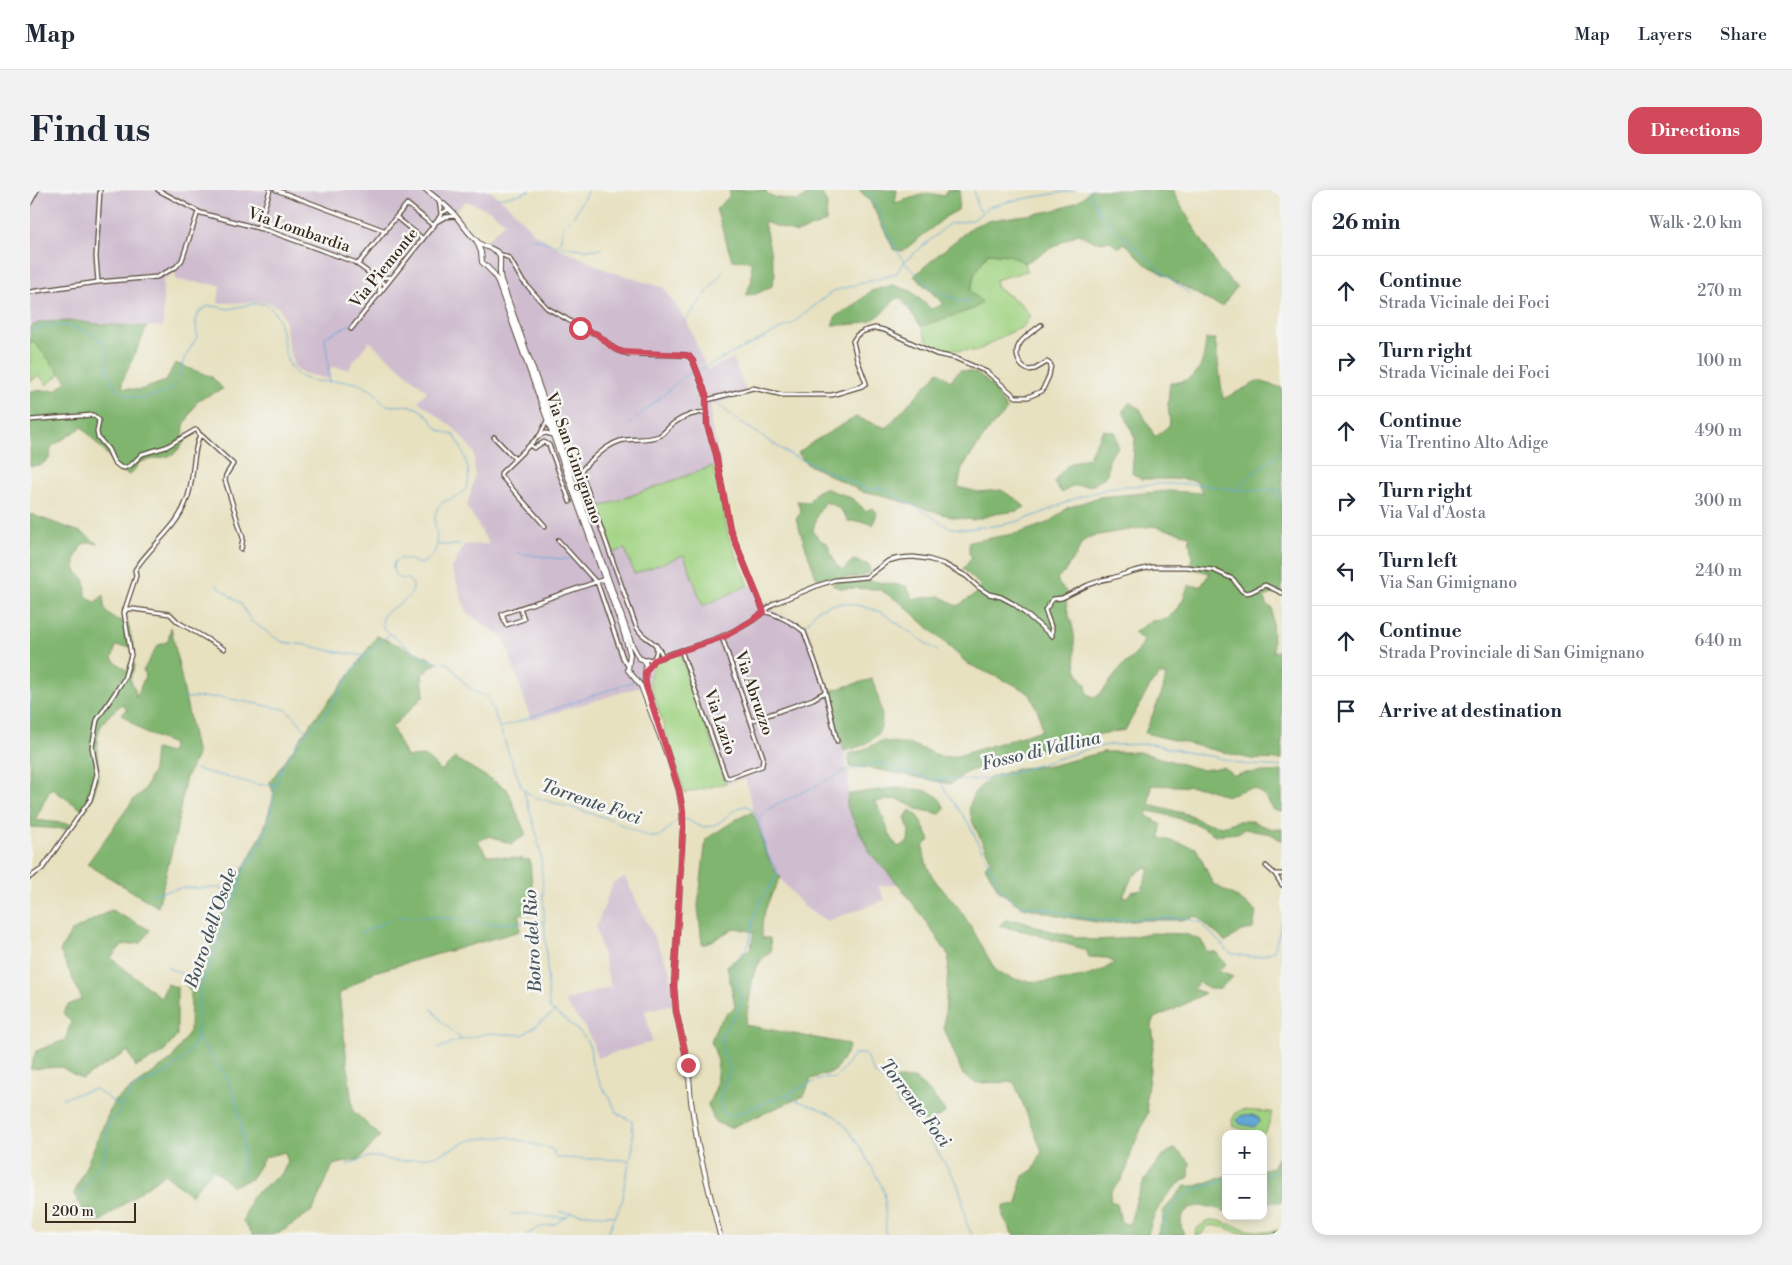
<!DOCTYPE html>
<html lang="en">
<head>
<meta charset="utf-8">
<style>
	:root { --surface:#fff; --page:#f2f2f3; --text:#1f2937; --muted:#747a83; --line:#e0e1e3; --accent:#d1495b }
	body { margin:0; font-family:"Libre Bodoni",serif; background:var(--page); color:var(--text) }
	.controls { position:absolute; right:15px; bottom:15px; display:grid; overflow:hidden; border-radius:10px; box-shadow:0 2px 12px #0003 }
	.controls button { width:45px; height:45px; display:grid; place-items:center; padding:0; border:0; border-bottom:1px solid var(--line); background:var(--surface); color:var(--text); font:25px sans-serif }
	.scale { position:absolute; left:15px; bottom:12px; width:91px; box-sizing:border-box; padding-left:5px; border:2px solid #3b2a1e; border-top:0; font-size:14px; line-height:18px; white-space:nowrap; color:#3b2a1e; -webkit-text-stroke:4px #f6f6f2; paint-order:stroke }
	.stop { position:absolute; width:15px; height:15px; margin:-11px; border:4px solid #d1495b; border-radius:50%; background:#fff }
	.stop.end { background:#d1495b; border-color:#fff; box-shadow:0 1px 5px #0008 }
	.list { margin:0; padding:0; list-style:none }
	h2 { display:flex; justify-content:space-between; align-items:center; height:65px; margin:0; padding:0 20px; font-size:21px }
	h2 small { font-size:16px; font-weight:400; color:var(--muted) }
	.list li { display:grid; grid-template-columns:32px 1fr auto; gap:15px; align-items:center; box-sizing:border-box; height:70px; padding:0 20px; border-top:1px solid var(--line) }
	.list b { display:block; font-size:19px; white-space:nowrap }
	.list p { margin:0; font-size:16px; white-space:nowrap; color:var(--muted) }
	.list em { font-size:16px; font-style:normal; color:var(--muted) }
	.icon { flex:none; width:28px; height:28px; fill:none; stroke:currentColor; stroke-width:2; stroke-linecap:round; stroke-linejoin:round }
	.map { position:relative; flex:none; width:1252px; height:1045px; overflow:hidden; border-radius:15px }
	header { display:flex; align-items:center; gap:30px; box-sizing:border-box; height:70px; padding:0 25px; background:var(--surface); border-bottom:1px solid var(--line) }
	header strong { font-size:24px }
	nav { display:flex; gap:28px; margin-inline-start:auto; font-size:18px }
	.intro { display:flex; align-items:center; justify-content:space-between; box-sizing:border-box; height:120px; padding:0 30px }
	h1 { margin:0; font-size:35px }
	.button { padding:12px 22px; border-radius:15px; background:var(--accent); color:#fff; font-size:18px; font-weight:700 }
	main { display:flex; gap:30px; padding:0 30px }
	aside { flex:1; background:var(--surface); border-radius:15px; box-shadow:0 2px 12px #0003 }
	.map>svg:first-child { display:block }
</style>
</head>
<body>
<header>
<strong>Map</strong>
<nav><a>Map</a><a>Layers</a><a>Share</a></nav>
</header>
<div class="intro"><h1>Find us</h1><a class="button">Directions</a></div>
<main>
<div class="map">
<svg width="1252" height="1045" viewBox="0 0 1252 1045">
	<rect width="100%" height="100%" fill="#f6f6f2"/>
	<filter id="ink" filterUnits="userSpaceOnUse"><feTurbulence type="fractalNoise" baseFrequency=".02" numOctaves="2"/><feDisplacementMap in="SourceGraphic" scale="10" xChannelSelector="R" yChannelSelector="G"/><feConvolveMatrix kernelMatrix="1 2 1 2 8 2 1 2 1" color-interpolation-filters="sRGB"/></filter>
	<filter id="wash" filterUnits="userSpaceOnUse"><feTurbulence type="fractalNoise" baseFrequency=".0096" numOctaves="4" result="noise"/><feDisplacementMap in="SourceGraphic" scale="20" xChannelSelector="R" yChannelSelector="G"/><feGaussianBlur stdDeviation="1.12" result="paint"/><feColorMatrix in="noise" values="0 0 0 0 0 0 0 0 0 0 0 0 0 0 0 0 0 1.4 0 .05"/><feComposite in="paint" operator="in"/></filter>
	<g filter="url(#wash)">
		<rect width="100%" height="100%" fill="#e7e1c0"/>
		<!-- industrial -->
		<path fill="#cfbdcf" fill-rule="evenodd" d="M0,0H459L480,17L504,43L527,57L579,81L634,98L659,136L677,180L703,168L717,204L681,215V234L691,274L683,276L584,363L595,359L605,384L654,365L673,416L727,392L736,414L741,420L777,437L799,501L814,561L819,590L817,617L840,663L868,694L848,696L855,710L797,731L774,717L744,681L734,659L715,589L696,593L651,465L624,472L619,487V494L501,530L474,448L437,423L422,379L434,355L459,354L437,317L445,285L444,262L425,239L388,211L397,201L339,151L318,179L301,177L298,189L273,183L264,176L259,159L255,131L249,118L238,112L188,113L190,95L146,90L145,82L133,89V137L68,134L45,131L11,132L0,137ZM436,11L461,21L475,32L454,53L449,50L425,22Z
			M595,687L641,782L643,814L615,821L622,852L567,868L562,851L555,838L534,811L581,797L566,738L583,693Z"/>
		<!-- green -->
		<path fill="#a0d382" stroke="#6e7e50" d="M958,63L979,65L995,73L997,81L965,90L967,98L990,113L1000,126L993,137L975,145L947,161L908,159L897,150L891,136L943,119L952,113L940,102L945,83Z
			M3,151L31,183L17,195L9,185L0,192V153Z
			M683,276L685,286L688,285L698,346L719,395L673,416L654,365L604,384L595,359L583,363L567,318Z
			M649,464L651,465L696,593L655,603L619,490L624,472Z
			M1211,920L1242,922L1237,940L1233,944H1221L1220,942L1203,936L1202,930L1206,923Z
			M1186,1030L1218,1040L1234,1042L1252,1040V1042C1237,1045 1223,1045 1208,1042C1197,1039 1189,1034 1177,1036L1171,1045H1165L1166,1039L1176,1032Z"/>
		<!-- forest -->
		<path fill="#80b570" stroke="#5e7047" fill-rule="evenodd" d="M700,0H736V3L744,7L768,11L784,0H790L797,14L796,32L767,43L734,32L745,84L742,96L726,104L716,105L722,90L721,71L702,70L686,19L699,7Z
			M829,0H867L865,13L898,3L914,6L917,0H930L928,20L917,26L873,61L864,60L840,11Z
			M1060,0H1144L1145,6L1189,79L1207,97L1192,116L1179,111L1114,73L1095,53L1088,58L1080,51L1066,52L1048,44C1030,52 1013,63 995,73L979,65L958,63L945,83L940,101L952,112L943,119L891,136L870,107C862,111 858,117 852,123C840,135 817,135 802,135L806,126L822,117L841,101L863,95L881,101L901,119L914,114L884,86C899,73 913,60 929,48C933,44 939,39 944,36C976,21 1038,30 1060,0Z
			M45,131L68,134L117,137L92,192L93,198L110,200L136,191L145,173L182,187L193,199L168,210L154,235L153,254L143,265L110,272L100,285L82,277L80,268L52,237L21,257L20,268L11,275L0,276V201L26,200L37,191L3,151L0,153V137L11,132Z
			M1176,149H1185L1193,209L1229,191L1252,198V403L1249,402L1234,407L1236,415L1242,418L1243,462L1252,460V570L1221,569L1115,543L1133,500L1136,485H1130L1122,493L1095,540L1052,547L937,582L921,594L839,578L820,577L818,564L828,562L851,551L880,554L913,567L927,566L1012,540L1009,524L1000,504L983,494L938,474L871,413L849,399L810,398L802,395L805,392L841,391L876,396L883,409L910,406L927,416L946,404L950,395L933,379L942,368L939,363V352L989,343L1020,332L1037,318L1069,307L1139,301L1173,303L1166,291L1153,289H1111L1102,283L1105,248L1093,221L1100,212L1110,219L1125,247L1140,235L1138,213L1140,193C1169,192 1174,174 1176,149ZM1123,336L1159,345L1162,368L1160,378L1180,383L1171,396H1158L1153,410L1144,423L1134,430L1120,431L1104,443L1114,451L1105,465L1092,476L1073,501L1065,508L1057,503L1056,494C1041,480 1046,463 1044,445C1042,427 1034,421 1037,402L1029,394L1027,388L1035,382L1039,374L1046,366L1052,352L1062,346Z
			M930,180L947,183L960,194L977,220L957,242L932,278L928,297L948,302L971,300L986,309L995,317L987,321L965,324L943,330L922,327L848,304L835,303L777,274L768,263L781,253L826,227L856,238L902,189L908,181L920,191Z
			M1073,240L1085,242L1088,257L1079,267L1077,285L1064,295L1043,296L1032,303L1024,293C1035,276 1038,272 1058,268Z
			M795,298C813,306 822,304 835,321L843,318L847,323L843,335L835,332L818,331C813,321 808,315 795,312C787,321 785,331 783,342L792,351L797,353L806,375L813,380L823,370L839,375L840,382L834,386L793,390L786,387L766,329L771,322L767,311L779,312L786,302Z
			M0,324L53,343L68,354L60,352L53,354C47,362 41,374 48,383C51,386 55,389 55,393C58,403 51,405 65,412L74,405C72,425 81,428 98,433L103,457L86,456L82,469L97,481L100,473L105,475L100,489L105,500L106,508L116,484L113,481L127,456L138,451L141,437L167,565L155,590L146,643L128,717L57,674L104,609L115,599L123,580L125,559L140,563L143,554L115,543L91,524L97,520L92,514C85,520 77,527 72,534C63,549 69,568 68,584C67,598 62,609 54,621L21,598L5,630L41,634L36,639L0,637Z
			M347,446L409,472L392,484L394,506L362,537L376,567L395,566L411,581L425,568L477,599L496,645L481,654L460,646L448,651L457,665L500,670L504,723L489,724L490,741L344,782L309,804L323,921L350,946L330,969L303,975L283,1020L254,1040L242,1045H223L213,1031L222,1006L252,983L258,972L255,962L235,967L221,989L202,996L183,979L161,1005L134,984L71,1031L58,1030L44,1004L84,911L141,870L160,841L161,802L154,792L167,779L208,688L233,642L244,605L240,592L282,532L318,487Z
			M842,489C855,527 863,550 814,561L799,501Z
			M1073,562H1109L1173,580L1193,577L1204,585C1220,581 1236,583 1252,581V622L1244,620C1227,594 1225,595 1197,606L1171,597L1121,595L1119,614L1160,625L1172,632L1192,636L1208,631H1222L1240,639H1252V651L1241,644L1214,639L1208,643L1185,645C1170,633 1136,624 1118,621L1117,626L1131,634L1130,648L1166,658L1183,694L1205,706L1226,721L1223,739L1211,741L1196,752L1166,726L1151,730H1110L1079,734L1035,727L990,716L969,701L955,676L961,670L943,633L939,618L944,603L961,587L990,578L1020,576ZM1115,677L1119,678L1112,700L1101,702L1097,707H1093L1102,687Z
			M865,598C886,600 907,596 915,619L910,624L887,619L868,609L843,612L847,614L861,647L868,657L878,652L879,640L875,627L880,620L888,626L900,650L893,657C897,691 912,695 930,720C943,738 954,761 966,781C986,797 1040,792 1063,784C1070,782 1078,777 1084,773L1077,768L1059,767L1056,760L994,741L969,736L975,730L993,731L1016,740L1060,750L1087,749L1120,743L1155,744L1171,750L1177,762H1186L1196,774L1188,781L1203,787L1189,799H1179L1169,792L1163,799L1175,803L1145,819L1124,828L1122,837L1124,851L1116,908L1118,922L1102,960L1097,978L1090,992L1081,1001L1080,1011L1087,1013L1091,1032L1100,1035C1102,1026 1104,1017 1107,1008C1112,993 1129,963 1145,959L1160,972L1159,987C1138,999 1123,1021 1118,1045H983L973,1026V1016L988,1014L990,995L993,986L1004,979L1012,961L984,892L946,893L933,885L914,838L919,766L891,724L868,694L840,663L817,617V610L819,604Z
			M722,622C734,643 732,669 751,687C740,706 730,725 732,748H740L741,761L732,769L724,782L715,835L818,854L819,858L805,881L781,889L774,906L700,938L685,932L678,915L686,897L688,871L681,851L688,833L705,816L697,776L721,758L724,742L705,738L676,754H672L668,716L676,649L707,629Z
			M81,720L120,740L111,753L92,755L81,768L131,808L137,794L147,797V846L132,864L106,877L98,861L52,889L31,877L0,879L6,861L35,850L41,832L33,823L38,815L52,809L30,761L41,742Z
			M864,889H885L901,903L915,921V923L896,934C875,918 869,916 864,889Z
			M1252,966V1012H1233V979L1242,977L1248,967Z
			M1196,986V1022C1182,1015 1152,1010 1151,1033C1151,1037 1153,1042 1154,1045H1127L1133,1029L1132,1022L1155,996H1166Z"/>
		<!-- water -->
		<path fill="#62a7d7" stroke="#4e687a" d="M1223,925L1229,928L1230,932L1224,937L1210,934L1207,931L1210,926Z"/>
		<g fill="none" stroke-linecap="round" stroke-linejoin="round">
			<!-- stream -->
			<path stroke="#62a7d7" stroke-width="1" d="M837,0L850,22L861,50L874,72L907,102L927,110L941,112
				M944,0L947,16L951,22
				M1058,0L1070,24L1077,31L1134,84L1160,104
				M468,8L490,4L500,0
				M502,48C523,55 548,61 571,59
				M530,54L533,37L544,26L558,0
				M655,131L693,81
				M0,141C21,131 62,135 75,156C81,165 75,176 79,186C89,216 127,211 147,194L154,169L167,147L166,131L169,122L178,116H184L198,119L223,114H236C262,132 245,167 268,185C287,198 311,186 331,195C335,197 342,200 345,203C349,207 349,211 355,214C362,218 373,214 381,216C388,218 396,223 400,229C403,231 404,236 407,238C411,242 419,243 425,246C433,260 449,294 429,305C421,310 411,310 407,319C398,339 421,357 391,374C381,372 373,364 364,372C361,383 366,390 378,389C396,404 361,416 353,426L352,435L354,439L392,468L406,472L418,473L436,495L445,502L458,507L492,598L504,607L577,628L619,647C633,649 638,638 647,630L650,629
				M300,192L295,147L321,134
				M683,211L709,231L759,264L841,301L850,297L895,322L909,332L921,338L936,339L970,335L985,332L1007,325L1046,308L1083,297L1130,294H1167L1205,300H1244L1252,312
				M600,234L657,184L669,180L763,133L803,101L866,84L874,72L919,34L943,30L959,17L981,11L1046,0
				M1206,299L1223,283L1252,261
				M1245,300L1252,299
				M408,355H430
				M487,363L530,369H539
				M186,395L211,414L221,431L252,452L277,455L301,461L334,466
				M776,435L787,420L799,415L815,413L831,416L851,422L907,461
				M0,503V531
				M153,508L189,507L255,519L264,526L276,541
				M470,538L604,491
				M165,579L228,595L245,594
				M908,589L939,634L970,698L978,708L991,715L1013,718L1057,729L1083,731L1094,729L1154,728L1171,733L1200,763L1221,767L1230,766L1244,761L1252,732
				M494,601L508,649L511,667L519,818L536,830L554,846L560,857L562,874L572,897L579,907L587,923L602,931L603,957L594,996L593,1009L577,1045
				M730,628L733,623L749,613L802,588L814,581L850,573L868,580L903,589L937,590L956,589L980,584L1058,559L1078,555L1122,554L1160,563L1186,567L1210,574L1252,577
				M654,629C662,630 667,638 676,637C693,636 701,616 717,616C735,626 730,647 737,663C740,669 744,674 747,681L745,689L731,710L724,726L719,754L706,771L705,788L713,810L704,827L691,844L693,861L701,880C693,895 687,907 693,923L701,926L721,919L796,887L802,889L807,887L825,864H835L844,883L861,896L868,915L894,941L926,991L932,1007L936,1032L942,1045
				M122,704L151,698H209
				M331,743L367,727H409L456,734L514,732
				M137,777L154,785L173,789
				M401,818L412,832L431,849
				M168,843L169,849C177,861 186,872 194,884C209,908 218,958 211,985
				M408,859L423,852L458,843L493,845L523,823
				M757,906C771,914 789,917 803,925C818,933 848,986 854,1002C856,1011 855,1035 856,1045
				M32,908L65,899L90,916
				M317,975L338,967H350L364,971H375L408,965L441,950L455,948L478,947L521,959L524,961V966L529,968L600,970
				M1233,986L1252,981
				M530,1022L584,1026
				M481,1024H507L516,1027H535
				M26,1029L36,1024L41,1019L71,972L76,960V944L79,933L86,927L98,906L106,896L129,887L142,879L158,863L165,852L169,833L168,820L171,796L189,752L201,716L207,705L213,681L224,666L234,645L240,626L244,600L254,573L271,548L291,529L303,513L322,481L333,468L360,444
				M496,1045L508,1038L525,1034L541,1023
				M1131,1045C1134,1027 1145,1009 1162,1001C1172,996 1185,995 1196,990"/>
		</g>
	</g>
	<g filter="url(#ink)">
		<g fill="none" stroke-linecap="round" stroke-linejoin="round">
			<!-- minor casing -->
			<g stroke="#554536" stroke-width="5.5">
				<path id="minor" d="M128,0L171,23L239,41L324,72L356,95
					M246,0L356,41
					M409,10L411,24
					M0,13L7,0
					M408,31L415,27L425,26
					M228,38L240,0
					M393,49L366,27L377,14L404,36
					M470,64L479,68L492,90L517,118L535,128L552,139L567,144L586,160L599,164L655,165L659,166L663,171L676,205L677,235L686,264L700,339L734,422L743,414L789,395L805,390L837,387L858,371L869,368L883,367L898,369L914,374L936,386L948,397L959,404L971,407L984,414L1022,446V439L1015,420L1023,409L1032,408L1058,395L1072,390L1082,388L1104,381L1122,377H1156L1183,380L1203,389L1212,401L1216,403L1221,402L1235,395L1252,403
					M328,74L366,27
					M348,88L362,87
					M347,90L350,96L349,103
					M68,92L66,67L70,0
					M0,102L68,92L127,87L146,77L152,70L168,22
					M321,139L407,31L412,23L419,19
					M677,210L723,198L753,205H802L832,196L836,193L827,169L823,151L827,145L834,141L845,138L854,140L906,164L925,168L957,182L986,207H998L1012,201L1019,186L1021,175L1017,172L1005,179L998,180C993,178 990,175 988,169C982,153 1000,144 1011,135
					M0,230L63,225L69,230L67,242L68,247L78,259L84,272L90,277L94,278L101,275L112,264L136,257L165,240H167L170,245C161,265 165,291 156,312C146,339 120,356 105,380L106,386L94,422L101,465L94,489L67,530L62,557L67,584L60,610L12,679L0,687
					M171,245L203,274L196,285L195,290L213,348L211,359
					M510,245L516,243L523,245
					M464,247L485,269
					M500,255L504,258L514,252L519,255L540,312
					M515,336L471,286V283L510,245L517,231
					M528,350L566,392
					M567,392L593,468L598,476
					M490,418L494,429L476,435L472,424L575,389
					M95,422L97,419H103L140,424L148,432L194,459
					M651,460L696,587L699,588L732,576L733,567L692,447
					M633,467C626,448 613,451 606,436L551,282C554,276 559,272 564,268C572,261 580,254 590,251C603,248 616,251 629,246C635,243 638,237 644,233C653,227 666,222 677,222
					M614,470L624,469C662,456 702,448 734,422C743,422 767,435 774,442L794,496L807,551
					M617,479C622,470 628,466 626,455
					M721,531L783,509L795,502
					M1236,676L1245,684
					M1252,684H1245L1252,695"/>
			</g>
			<!-- major casing -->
			<g stroke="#554536" stroke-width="6">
				<path id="major" d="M396,0C405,7 415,14 423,23C432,33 439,45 449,53C455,58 465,58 469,64C472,68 468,81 471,90L602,455L609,468L614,470L616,474L615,492L649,600L652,618L653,638L644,796L646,821L658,875L661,911L668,956L690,1045
					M447,52L451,62L452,72L463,83L467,90L592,437L600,464L598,480L611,496L637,565
					M1247,1045L1252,1044"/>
			</g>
			<!-- minor -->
			<use href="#minor" stroke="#fff" stroke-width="3"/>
			<!-- major -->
			<use href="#major" stroke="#fff" stroke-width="4"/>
		</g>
	</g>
	<g fill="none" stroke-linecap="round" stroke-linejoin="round" filter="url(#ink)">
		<!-- route -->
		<path stroke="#d1495b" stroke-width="6" d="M550,138L567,144L583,158L592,162L655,165L659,166L663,171L676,204L677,235L686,264L700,339L734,422L723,430L696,446L624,470L615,483L616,496L649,600L653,621V638L644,796L646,821L658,875"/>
	</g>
	<g text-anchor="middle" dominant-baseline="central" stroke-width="5" stroke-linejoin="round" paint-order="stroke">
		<!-- street labels -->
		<g font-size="16" fill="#3b2a1e" stroke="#f6f6f2">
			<text transform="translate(269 40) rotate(19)">Via Lombardia</text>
			<text transform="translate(354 78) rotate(-51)">Via Piemonte</text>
			<text transform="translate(544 268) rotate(70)">Via San Gimignano</text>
			<text transform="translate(724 503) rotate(71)">Via Abruzzo</text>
			<text transform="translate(690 532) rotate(71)">Via Lazio</text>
		</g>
		<!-- water labels -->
		<g font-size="18" font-style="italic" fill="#49565f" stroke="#f6f6f2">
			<text transform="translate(1011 561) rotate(-13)">Fosso di Vallina</text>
			<text transform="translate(561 612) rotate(19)">Torrente Foci</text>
			<text transform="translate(181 738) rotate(-71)">Botro dell'Osole</text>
			<text transform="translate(503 751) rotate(-93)">Botro del Rio</text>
			<text transform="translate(885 913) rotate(53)">Torrente Foci</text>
		</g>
	</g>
</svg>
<div class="controls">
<button>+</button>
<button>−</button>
</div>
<div class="scale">200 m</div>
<div class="stop" style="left:550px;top:138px"></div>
<div class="stop end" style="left:658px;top:875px"></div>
</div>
<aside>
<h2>26 min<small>Walk · 2.0 km</small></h2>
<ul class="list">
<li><svg class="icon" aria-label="ahead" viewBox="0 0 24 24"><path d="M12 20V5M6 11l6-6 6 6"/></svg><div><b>Continue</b><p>Strada Vicinale dei Foci</p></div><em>270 m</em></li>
<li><svg class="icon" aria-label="right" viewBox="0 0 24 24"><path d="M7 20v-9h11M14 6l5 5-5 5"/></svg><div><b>Turn right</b><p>Strada Vicinale dei Foci</p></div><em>100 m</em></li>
<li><svg class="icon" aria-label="ahead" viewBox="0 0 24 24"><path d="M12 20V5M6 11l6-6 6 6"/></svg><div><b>Continue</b><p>Via Trentino Alto Adige</p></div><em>490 m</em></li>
<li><svg class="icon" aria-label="right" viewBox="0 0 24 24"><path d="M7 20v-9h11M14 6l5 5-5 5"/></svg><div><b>Turn right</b><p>Via Val d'Aosta</p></div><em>300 m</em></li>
<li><svg class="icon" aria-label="left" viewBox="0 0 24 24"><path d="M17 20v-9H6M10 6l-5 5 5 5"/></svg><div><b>Turn left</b><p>Via San Gimignano</p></div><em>240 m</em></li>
<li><svg class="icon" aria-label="ahead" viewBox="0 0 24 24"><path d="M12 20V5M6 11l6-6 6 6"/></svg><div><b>Continue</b><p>Strada Provinciale di San Gimignano</p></div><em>640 m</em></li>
<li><svg class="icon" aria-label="arrive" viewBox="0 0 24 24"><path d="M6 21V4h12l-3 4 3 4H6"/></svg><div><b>Arrive at destination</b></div></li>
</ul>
</aside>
</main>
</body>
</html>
